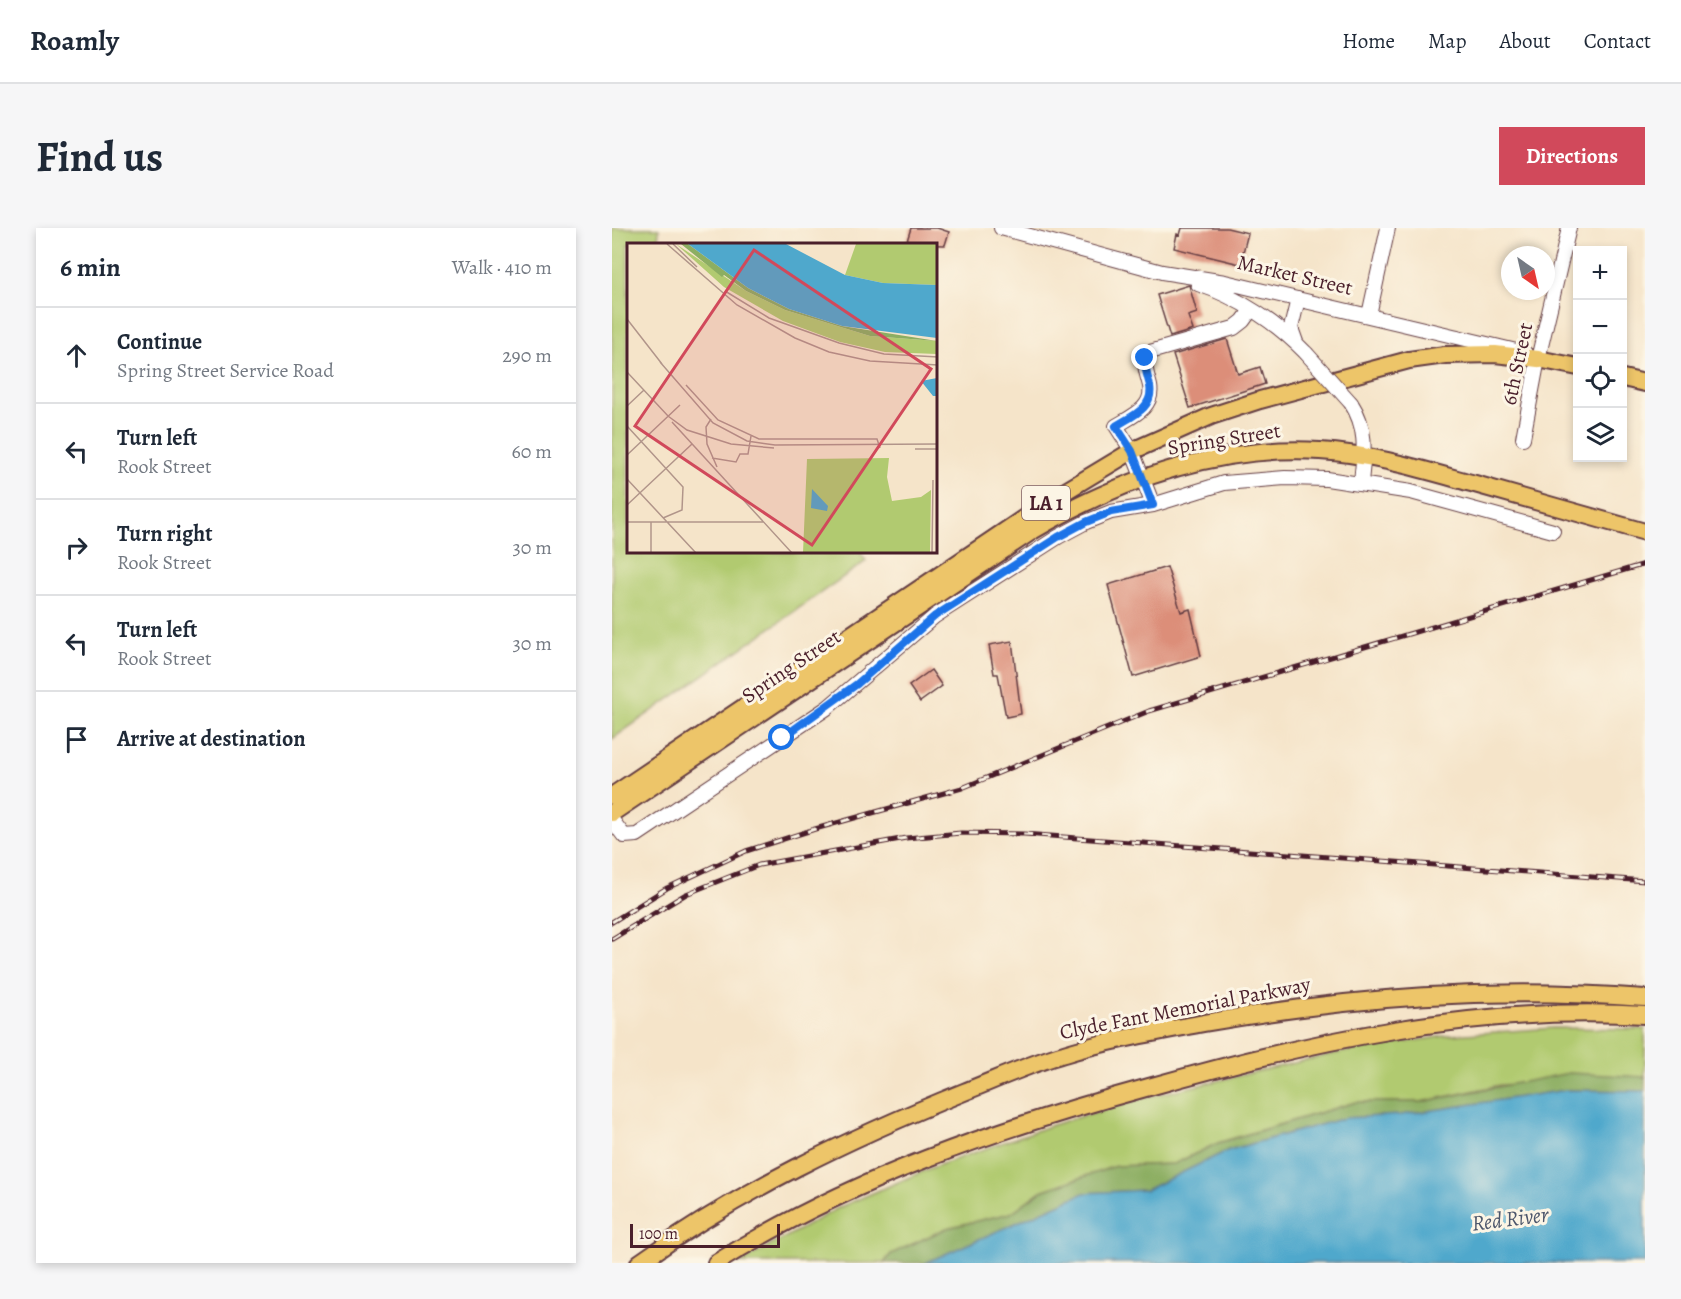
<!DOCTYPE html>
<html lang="en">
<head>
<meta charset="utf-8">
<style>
	:root { --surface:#fff; --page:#f6f6f7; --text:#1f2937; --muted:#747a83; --line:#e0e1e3; --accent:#d1495b }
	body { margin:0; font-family:Alegreya,serif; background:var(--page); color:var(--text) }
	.controls { position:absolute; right:18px; top:18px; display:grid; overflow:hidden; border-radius:0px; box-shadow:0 3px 9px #0003 }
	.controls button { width:54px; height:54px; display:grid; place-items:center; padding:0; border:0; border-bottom:2px solid var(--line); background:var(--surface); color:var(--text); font:30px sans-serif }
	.compass { position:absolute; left:889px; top:18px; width:54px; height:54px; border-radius:50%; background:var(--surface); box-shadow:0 3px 9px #0003; rotate:146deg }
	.scale { position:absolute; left:18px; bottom:15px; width:150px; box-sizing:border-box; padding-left:6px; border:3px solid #4a1f2b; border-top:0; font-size:16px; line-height:21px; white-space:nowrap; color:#4a1f2b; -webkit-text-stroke:4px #fcf5e5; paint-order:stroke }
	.stop { position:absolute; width:18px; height:18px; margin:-14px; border:4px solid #1a73e8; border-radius:50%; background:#fff }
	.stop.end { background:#1a73e8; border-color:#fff; box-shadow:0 2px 6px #0008 }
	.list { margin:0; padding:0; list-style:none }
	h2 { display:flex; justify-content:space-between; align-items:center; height:78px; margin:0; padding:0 24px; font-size:26px }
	h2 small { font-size:20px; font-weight:400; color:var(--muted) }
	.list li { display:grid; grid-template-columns:39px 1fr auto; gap:18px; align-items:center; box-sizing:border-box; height:96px; padding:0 24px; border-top:2px solid var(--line) }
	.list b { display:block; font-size:22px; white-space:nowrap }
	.list p { margin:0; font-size:20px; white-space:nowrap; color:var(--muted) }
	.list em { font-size:20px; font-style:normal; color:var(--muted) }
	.icon { flex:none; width:33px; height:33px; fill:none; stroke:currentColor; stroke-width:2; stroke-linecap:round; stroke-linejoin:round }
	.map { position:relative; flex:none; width:1033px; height:1035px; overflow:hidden; border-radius:0px }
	header { display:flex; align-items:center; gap:36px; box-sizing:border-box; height:84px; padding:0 30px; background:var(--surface); border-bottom:2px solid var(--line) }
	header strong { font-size:28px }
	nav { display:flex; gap:33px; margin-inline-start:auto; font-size:21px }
	.intro { display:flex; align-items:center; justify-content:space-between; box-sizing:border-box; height:144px; padding:0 36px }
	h1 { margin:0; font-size:42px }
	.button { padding:15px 27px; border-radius:0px; background:var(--accent); color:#fff; font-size:21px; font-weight:700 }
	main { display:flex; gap:36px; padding:0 36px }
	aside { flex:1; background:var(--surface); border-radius:0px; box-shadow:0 3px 9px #0003 }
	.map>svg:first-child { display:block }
</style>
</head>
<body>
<header>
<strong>Roamly</strong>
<nav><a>Home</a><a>Map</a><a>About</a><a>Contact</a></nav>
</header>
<div class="intro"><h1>Find us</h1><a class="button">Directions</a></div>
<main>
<aside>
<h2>6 min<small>Walk · 410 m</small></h2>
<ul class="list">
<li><svg class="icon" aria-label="ahead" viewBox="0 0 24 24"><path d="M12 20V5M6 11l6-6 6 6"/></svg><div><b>Continue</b><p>Spring Street Service Road</p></div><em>290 m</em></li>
<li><svg class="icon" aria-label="left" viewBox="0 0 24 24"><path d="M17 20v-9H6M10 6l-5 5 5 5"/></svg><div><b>Turn left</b><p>Rook Street</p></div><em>60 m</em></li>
<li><svg class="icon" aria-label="right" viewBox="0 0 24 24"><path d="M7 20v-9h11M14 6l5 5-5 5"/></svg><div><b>Turn right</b><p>Rook Street</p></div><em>30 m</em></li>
<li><svg class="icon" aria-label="left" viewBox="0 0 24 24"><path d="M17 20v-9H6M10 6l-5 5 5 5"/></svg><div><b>Turn left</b><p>Rook Street</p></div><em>30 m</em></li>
<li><svg class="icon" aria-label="arrive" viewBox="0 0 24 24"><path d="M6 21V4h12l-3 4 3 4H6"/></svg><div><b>Arrive at destination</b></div></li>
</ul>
</aside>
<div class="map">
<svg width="1033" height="1035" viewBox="0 0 1033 1035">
	<rect width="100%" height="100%" fill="#fcf5e5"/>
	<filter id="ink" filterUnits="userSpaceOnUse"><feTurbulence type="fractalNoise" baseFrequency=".0167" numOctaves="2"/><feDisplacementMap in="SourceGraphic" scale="12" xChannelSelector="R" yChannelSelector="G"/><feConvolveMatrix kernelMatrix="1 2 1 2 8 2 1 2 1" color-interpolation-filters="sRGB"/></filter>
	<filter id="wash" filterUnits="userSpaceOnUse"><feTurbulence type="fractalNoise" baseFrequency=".008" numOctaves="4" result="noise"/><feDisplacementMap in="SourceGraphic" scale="24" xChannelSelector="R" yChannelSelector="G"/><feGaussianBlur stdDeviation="1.35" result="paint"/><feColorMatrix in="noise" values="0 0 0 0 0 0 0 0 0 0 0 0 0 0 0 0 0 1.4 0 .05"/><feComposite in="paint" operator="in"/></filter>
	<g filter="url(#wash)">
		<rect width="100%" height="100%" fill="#f5e4c9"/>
		<!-- green -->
		<path fill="#b1ca70" stroke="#7e744e" stroke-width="1.5" d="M0,0H47L46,16H16V324H248L254,333L0,511Z
			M941,800L1033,801V850L888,857L809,874H744L606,915L562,936L504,938L429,963L399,985L335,1000L279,1026L272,1035H127L228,979L319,940L440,897L531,870L725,825L839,807Z"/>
		<!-- forest -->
		<path fill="#8cae62" stroke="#6b6646" stroke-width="1.5" d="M957,845L1033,849V863L954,862L789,887L733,890L617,922L534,962L472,965L313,1035H272L279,1026L335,1000L399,985L429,963L504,938L562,936L606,915L744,874H809Z"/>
		<!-- water -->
		<path fill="#4fa8cc" stroke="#4c647c" stroke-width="1.5" d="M954,862L1033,863V1035H313L472,965L534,962L617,922L733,890L789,887Z"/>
		<g id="blocks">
			<!-- building -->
			<path fill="#dc8e79" d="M299,0H325L337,4L333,17L294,16Z
				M570,0H615L636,5L628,36L562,20L565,6L568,7Z
				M577,57L585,85L576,88L581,102L558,109L545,67Z
				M615,111L626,146L648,139L653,156L578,180L561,127Z
				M555,339L569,384L578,381L589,428L521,449L496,357Z
				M400,413L409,486L394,489L386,446H382L377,417Z
				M319,442L330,458L308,474L297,458Z"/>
		</g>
	</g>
	<g filter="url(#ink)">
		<use href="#blocks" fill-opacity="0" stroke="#643d43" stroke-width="1.5"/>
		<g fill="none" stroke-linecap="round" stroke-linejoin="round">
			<!-- minor casing -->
			<g stroke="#643d43" stroke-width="16">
				<path id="minor" d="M389,0L550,44L613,54L913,125
					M586,56C626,69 665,95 694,125
					M757,87L776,0
					M684,114L679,100L686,71
					M739,175C756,201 752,225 749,254
					M911,210L926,131L957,0
					M541,277L520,223L504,198C520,188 542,180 538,158C536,149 532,140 533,130L538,124L622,100L631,93L639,82
					M0,592L12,608L25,607L215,480L323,388L446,309L474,294L499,284L541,277L612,255L673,250L715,251L799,264L941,303"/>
			</g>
			<!-- major casing -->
			<g stroke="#643d43" stroke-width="20">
				<path id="major" d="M1011,150L1033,155
					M0,568L442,270L520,223L599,188L648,172L797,132L833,127L883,126L926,131L966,139
					M0,585L420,303C507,252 605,217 708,223C760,226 812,242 863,256C920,272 976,288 1033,304
					M27,1035C127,963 238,910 352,864C385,851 417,836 452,826C497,812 545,804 592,795C740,769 883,758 1033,770
					M104,1035C237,951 387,900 537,859C699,813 864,777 1033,787"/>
			</g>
			<!-- minor -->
			<use href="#minor" stroke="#fff" stroke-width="14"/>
			<!-- major -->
			<use href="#major" stroke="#edc569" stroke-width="16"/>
			<!-- rail casing -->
			<g stroke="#4a1f2b" stroke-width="5">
				<path id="rail" d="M0,694L55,660L134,623L203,601L350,560L537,483L1033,336
					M0,711L74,666L147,637L294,610L349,605L412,606L1033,653"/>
			</g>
			<!-- rail -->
			<use href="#rail" stroke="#fcf5e5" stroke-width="3" stroke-dasharray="9" stroke-linecap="butt"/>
			<!-- minor-bridge casing -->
			<g stroke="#643d43" stroke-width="16" stroke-linecap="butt">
				<path id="minor-bridge" d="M694,125L739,175"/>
			</g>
			<!-- minor-bridge -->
			<use href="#minor-bridge" stroke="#fff" stroke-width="14"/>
		</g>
	</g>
	<g fill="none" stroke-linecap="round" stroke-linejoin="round" filter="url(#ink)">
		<!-- route -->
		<path stroke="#1a73e8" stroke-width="8" d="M170,510L245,456L323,388L446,309L474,294L499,284L541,277L520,223L504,198C520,188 542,180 538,158C536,149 532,140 533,130"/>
	</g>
	<g text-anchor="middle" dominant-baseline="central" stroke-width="6" stroke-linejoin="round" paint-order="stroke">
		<!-- shield labels -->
		<rect fill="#fcf5e5" stroke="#7f5f63" stroke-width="1.5" x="410" y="258" width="48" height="34" rx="4.5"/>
		<g font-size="20" font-weight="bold" fill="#4a1f2b">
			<text x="434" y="275">LA 1</text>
		</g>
		<!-- street labels -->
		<g font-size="21" fill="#4a1f2b" stroke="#fcf5e5">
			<text transform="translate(683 47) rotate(13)">Market Street</text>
			<text transform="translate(905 136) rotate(-78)">6th Street</text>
			<text transform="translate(612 211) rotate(-9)">Spring Street</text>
			<text transform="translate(179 438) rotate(-34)">Spring Street</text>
			<text transform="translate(573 780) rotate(-11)">Clyde Fant Memorial Parkway</text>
		</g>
		<!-- water labels -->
		<g font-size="22" font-style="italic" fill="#4c566b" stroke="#fcf5e5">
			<text transform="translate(898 991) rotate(-7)">Red River</text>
		</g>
	</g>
	<!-- overview -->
	<g transform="translate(15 15)">
		<rect width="310" height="310" fill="#f5e4c9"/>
		<path d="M49,1L119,48L158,67L243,93L310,98V111L258,109L213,99L156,78L97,44ZM229,1H310V42L256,40L218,32ZM262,215L260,234L265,258L294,254L304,247L303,310H176L180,216Z" fill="#b1ca70"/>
		<path d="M54,1H61L121,45L162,66L215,83L310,98L243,93L158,67L119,48L97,32L95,34Z" fill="#8cae62"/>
		<path d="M61,1H159L218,32L256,40L310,42V95L215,83L162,66L121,45ZM310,135V153H306L294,138ZM185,246L201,263L200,268L184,265Z" fill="#4fa8cc"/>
		<path fill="none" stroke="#b1958a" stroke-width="1.5" d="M40,1L110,62L168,95L202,109L243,118L311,122M46,1L70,24M98,48L142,75L212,100L257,111L311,114M0,76L35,121M33,119L86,180L120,198L148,202L311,201M0,129L41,173L60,187L104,201L147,205M59,142L91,177L132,196H250L253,205M0,163L17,147M84,176L79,184L80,201L90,224M45,179L165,310M0,183L56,244L55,267L36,275M288,206H311M0,212L53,162M85,215L109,219L113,211H121L124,193M0,236L69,310M0,262L65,201M0,279H136M24,279V310M305,310L306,237"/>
		<path fill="#d1495b" fill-opacity="0.15" stroke="#d1495b" stroke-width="3" d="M127,7L304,126L185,302L8,183Z"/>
		<rect width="310" height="310" fill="none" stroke="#4a1f2b" stroke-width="3"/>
	</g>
</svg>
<div class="controls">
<button>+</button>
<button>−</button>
<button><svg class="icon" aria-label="locate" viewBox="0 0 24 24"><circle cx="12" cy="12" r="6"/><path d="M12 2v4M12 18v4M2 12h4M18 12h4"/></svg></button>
<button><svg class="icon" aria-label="layers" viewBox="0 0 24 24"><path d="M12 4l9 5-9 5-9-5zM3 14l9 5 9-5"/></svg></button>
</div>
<svg class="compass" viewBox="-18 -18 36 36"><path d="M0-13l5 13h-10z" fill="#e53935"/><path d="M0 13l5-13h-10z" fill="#747a83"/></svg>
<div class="scale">100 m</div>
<div class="stop" style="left:170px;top:510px"></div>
<div class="stop end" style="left:533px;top:130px"></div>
</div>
</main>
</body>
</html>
